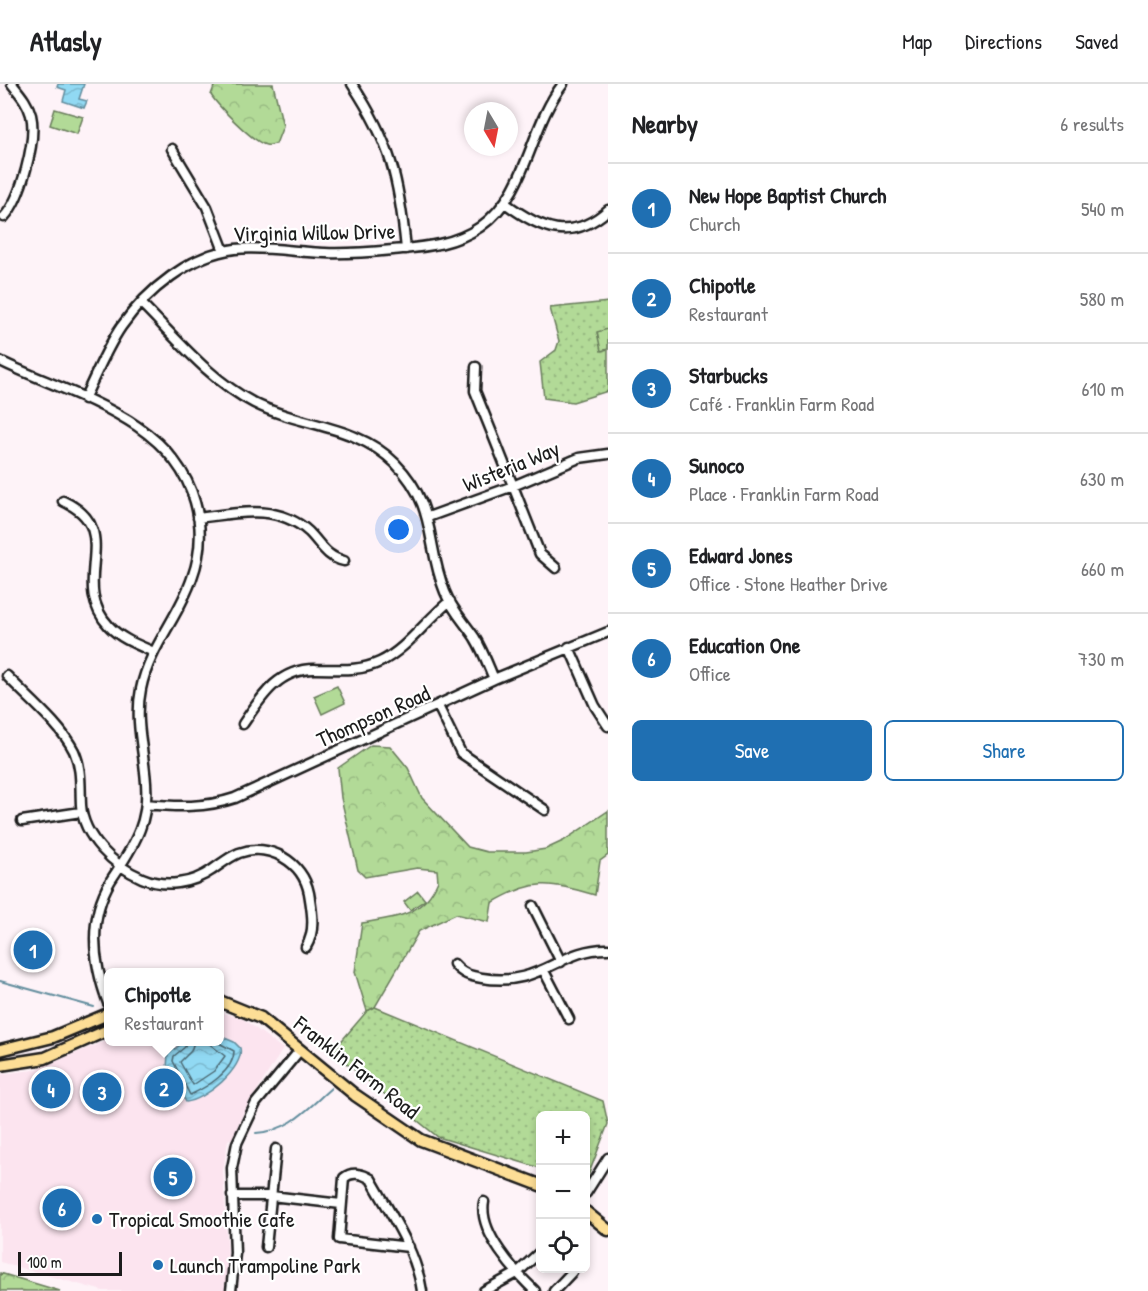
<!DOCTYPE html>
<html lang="en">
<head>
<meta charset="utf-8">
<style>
	:root { --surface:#fff; --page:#f2f2f2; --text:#202124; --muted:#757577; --line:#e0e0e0; --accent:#1f6fb2 }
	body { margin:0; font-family:"Patrick Hand",sans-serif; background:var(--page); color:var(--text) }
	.controls { position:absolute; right:18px; bottom:18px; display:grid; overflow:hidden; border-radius:9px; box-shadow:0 3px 9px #0003 }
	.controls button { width:54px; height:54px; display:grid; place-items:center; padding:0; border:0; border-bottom:2px solid var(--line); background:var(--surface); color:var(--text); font:30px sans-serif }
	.compass { position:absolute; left:464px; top:18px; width:54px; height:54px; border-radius:50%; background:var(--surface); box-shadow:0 3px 9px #0003; rotate:170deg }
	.scale { position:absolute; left:18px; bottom:15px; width:104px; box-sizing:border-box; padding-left:6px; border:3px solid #1c1c1c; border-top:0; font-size:16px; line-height:21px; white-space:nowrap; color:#1c1c1c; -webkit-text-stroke:4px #fff; paint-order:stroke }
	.you { position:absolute; left:399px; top:446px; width:21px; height:21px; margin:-15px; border:4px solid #fff; border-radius:50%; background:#1a73e8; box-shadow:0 0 0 9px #1a73e833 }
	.badge { display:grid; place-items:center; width:39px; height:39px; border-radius:50%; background:var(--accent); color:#fff; font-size:20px; font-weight:700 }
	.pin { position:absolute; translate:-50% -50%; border:3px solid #fff; box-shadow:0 2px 6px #0006 }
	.popup { position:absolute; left:104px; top:884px; width:120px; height:78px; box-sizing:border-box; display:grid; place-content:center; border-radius:9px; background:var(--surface); filter:drop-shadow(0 2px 4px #0005); font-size:20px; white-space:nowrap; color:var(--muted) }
	.popup b { font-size:22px; color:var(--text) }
	.popup::after { content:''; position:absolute; left:50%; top:100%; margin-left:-12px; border:12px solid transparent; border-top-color:var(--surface) }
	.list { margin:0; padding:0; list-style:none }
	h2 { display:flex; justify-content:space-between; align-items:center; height:78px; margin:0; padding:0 24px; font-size:26px }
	h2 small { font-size:20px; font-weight:400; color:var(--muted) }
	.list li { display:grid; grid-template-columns:39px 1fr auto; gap:18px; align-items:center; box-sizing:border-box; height:90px; padding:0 24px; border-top:2px solid var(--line) }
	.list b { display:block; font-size:22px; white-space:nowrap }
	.list p { margin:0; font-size:20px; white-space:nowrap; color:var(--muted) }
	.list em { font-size:20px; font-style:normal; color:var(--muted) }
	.actions { display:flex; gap:12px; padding:18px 24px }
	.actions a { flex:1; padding:14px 0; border:2px solid var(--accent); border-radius:9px; text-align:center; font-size:21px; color:var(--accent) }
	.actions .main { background:var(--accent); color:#fff }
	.icon { flex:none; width:33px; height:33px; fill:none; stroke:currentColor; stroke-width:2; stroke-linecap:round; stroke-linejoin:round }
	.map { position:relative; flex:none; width:608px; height:1207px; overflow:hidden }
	header { display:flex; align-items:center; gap:36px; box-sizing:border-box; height:84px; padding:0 30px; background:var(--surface); border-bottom:2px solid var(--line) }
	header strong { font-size:28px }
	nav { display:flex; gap:33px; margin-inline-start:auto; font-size:21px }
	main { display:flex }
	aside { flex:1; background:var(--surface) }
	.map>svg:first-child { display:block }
</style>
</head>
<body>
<header>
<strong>Atlasly</strong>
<nav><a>Map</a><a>Directions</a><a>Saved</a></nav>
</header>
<main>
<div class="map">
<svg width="608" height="1207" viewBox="0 0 608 1207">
	<defs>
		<pattern id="grass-dots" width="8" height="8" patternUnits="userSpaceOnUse" patternTransform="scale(1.5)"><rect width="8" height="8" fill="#b2da97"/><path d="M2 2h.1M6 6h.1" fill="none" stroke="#98ba82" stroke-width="1.8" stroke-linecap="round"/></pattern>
		<pattern id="forest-crowns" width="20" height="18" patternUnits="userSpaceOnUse" patternTransform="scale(1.5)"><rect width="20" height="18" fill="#b2da97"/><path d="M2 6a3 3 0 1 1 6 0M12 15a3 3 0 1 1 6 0" fill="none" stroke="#98ba82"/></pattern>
		<pattern id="water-waves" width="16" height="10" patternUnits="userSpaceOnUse" patternTransform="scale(1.5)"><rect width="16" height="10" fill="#91d9f3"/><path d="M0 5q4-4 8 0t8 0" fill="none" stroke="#7cbad0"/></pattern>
	</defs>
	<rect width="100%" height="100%" fill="#fef3f8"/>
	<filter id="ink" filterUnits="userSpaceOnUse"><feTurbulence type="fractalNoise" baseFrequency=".0167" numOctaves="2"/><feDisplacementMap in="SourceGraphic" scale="12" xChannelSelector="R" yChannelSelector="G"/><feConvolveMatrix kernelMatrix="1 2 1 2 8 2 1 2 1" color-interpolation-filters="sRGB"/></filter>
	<g filter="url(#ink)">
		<!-- built -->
		<path fill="#fce4ef" d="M220,928L243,935L283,965L244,1027L233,1054L228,1056L223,1087L228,1175L225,1207H103L0,1178V990L34,986L108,956L219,958Z"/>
		<!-- grass -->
		<path fill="url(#grass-dots)" stroke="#677b5a" stroke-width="1.5" d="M608,218V307L573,318L544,314L540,278L556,266L559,257L550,224Z
			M375,923L603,1017L608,1040L586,1097V1032H540V1084L438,1053L332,968L367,927Z"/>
		<!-- forest -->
		<path fill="url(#forest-crowns)" stroke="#677b5a" stroke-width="1.5" d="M215,0H273L283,42L276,60C272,60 269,62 266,61C254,59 218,22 211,11Z
			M371,661L390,662L408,684L422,714L468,763L487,768H526L546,765L563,757L608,727V771L600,777L595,811C549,798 534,794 492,819L489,838L456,830L419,847L375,923L367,927L355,888L362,839C397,833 423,832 438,797L437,786L417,784L365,793L358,786L341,714L338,684Z
			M0,1189L60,1207H0Z"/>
		<!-- green -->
		<path fill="#b2da97" stroke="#677b5a" stroke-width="1.5" d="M55,25L83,33L77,50L50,41Z
			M608,245V265L601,267L597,248Z
			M337,602L345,619L322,630L314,612Z
			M418,807L425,816L410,826L404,818Z"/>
		<!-- water -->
		<path fill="url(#water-waves)" stroke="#628d9d" stroke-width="1.5" d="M58,0H84L79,15L87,17L84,24L63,17L66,6L57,3Z
			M220,952L234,958L240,964C245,984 204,1017 186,1018L167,984L168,970L184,958H219Z"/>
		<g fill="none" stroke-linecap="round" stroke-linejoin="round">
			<!-- shore -->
			<path stroke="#4b6872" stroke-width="1.5" d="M186,958L185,963L174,972L173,977L190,1011C207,1003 234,987 234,967L217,958
				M194,958L191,967L180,978L193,1001L214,987L225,972L207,958"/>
			<!-- stream -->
			<path stroke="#628d9d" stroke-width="2" d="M0,897L94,923
				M256,1049C290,1047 307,1025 331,1004"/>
			<!-- minor casing -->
			<g stroke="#1c1c1c" stroke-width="13">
				<path id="minor" d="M352,0C391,59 399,95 406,165
					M172,65L207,123L224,167
					M505,119C540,145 571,159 608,126
					M4,133C21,115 37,56 31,31C28,19 20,10 12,0
					M142,220C177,255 210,296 254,319C301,343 356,340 395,379C438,423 425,459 445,508C452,526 465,539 475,554C483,567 488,581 494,595
					M0,277C70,311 172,334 195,418C202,443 201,470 192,494C179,533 149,564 141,605C131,653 158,698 140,745C133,764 122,779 111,796C88,834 93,879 108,919
					M476,283L475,307L496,359L540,470L556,484
					M84,315C96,291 106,265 121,243C146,207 191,170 235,165C264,162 296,168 325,169C348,170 371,168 393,166C424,163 454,161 480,143C529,108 528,45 563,0
					M63,417C127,446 67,497 109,542C121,555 138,561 154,568
					M428,433L513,402L579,374L608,370
					M198,434C237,429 277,419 309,448C321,460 326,473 344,477
					M569,563L595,622L608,642
					M7,592C27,613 61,641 74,667C82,685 80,701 81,721C83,753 114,782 142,794C165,804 192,800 212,786C221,780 229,773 239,769C269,758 303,778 309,809C312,827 316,847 306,863
					M438,622L461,669L545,726
					M243,640C261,613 279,584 316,585C339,585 358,588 380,578C407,565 426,536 450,517
					M146,720C178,723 205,724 235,714L494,595L608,548
					M22,737L81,728
					M533,822L561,878
					M454,880C462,890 470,892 482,894C541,904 559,864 608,865
					M544,887L569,935
					M586,1109L608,1074
					M232,1112H271L341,1120
					M484,1118C478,1148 515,1188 535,1207
					M266,1163L276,1065
					M409,1163L339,1155L344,1094C352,1087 363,1090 371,1095C391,1131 416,1166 422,1207
					M231,1207L235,1169L232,1084L237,1059L256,1019L300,966
					M484,1207L517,1189L540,1168
					M554,1207L572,1188"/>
			</g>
			<!-- major casing -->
			<g stroke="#1c1c1c" stroke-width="15">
				<path id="major" d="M219,917L261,934L355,1011L421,1056L540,1101
					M0,966L53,953L108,930
					M0,981L45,974L108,946
					M586,1128L608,1146"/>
			</g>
			<!-- minor -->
			<use href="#minor" stroke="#fff" stroke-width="8"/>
			<!-- major -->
			<use href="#major" stroke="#fdde96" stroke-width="10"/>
		</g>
	</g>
	<!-- markers -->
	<g fill="#1f6fb2" stroke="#fff" stroke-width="2">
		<circle cx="97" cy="1135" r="6"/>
		<circle cx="158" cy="1181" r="6"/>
	</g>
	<g text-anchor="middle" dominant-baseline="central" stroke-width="4.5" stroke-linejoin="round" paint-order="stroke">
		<!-- street labels -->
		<g font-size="22" fill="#1c1c1c" stroke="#fff">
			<text transform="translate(314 148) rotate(-1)">Virginia Willow Drive</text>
			<text transform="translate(511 382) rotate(-22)">Wisteria Way</text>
			<text transform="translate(373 632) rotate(-24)">Thompson Road</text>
			<text transform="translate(357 983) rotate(38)">Franklin Farm Road</text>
		</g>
		<!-- poi labels -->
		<g font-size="22" fill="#1c1c1c" stroke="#fff" text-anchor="start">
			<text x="109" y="1135">Tropical Smoothie Cafe</text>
			<text x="170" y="1181">Launch Trampoline Park</text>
		</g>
	</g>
</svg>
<div class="controls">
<button>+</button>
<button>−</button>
<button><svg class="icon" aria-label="locate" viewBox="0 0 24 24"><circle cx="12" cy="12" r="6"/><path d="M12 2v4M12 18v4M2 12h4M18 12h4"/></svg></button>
</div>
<svg class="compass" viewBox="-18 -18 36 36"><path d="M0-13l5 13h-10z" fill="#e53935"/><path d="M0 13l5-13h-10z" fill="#757577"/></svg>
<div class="scale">100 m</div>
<div class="you"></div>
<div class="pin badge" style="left:33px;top:866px">1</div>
<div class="pin badge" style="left:164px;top:1004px">2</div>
<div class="popup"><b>Chipotle</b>Restaurant</div>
<div class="pin badge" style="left:102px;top:1008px">3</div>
<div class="pin badge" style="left:51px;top:1005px">4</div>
<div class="pin badge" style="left:173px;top:1093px">5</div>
<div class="pin badge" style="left:62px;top:1124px">6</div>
</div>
<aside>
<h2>Nearby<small>6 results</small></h2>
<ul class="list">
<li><span class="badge">1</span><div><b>New Hope Baptist Church</b><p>Church</p></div><em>540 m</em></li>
<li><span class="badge">2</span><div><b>Chipotle</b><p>Restaurant</p></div><em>580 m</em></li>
<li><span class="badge">3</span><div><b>Starbucks</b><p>Café · Franklin Farm Road</p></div><em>610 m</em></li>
<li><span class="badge">4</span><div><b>Sunoco</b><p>Place · Franklin Farm Road</p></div><em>630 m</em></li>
<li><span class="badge">5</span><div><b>Edward Jones</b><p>Office · Stone Heather Drive</p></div><em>660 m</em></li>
<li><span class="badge">6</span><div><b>Education One</b><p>Office</p></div><em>730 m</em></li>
</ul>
<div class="actions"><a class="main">Save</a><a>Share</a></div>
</aside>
</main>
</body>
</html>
